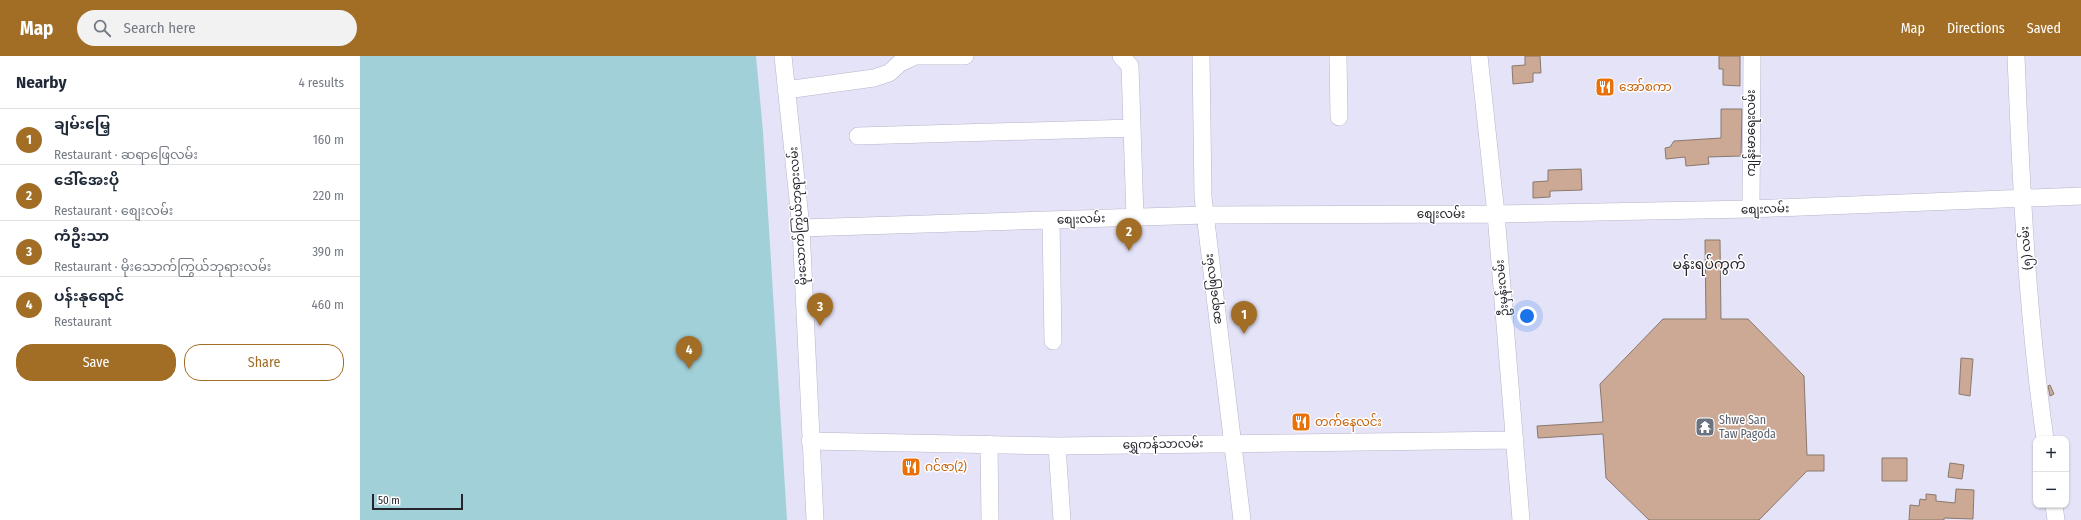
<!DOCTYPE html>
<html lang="en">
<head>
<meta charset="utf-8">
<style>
	:root { --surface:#fff; --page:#f2f2f3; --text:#1f2937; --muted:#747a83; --line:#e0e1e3; --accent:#a26e25 }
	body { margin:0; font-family:"Fira Sans Condensed","Noto Sans Myanmar",sans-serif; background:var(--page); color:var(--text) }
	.controls { position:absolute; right:12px; bottom:12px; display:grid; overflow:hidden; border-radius:8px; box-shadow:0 1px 3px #0004 }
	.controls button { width:36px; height:36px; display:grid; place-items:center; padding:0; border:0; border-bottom:1px solid var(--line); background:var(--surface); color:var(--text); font:20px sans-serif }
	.scale { position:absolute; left:12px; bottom:10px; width:91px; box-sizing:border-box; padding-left:4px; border:2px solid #25242c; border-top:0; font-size:11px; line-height:14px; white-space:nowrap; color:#25242c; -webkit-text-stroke:3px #fff; paint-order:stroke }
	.you { position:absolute; left:1167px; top:260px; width:14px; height:14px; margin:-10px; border:3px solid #fff; border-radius:50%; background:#1a73e8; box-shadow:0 0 0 6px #1a73e833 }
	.badge { display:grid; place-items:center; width:26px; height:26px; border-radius:50%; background:var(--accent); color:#fff; font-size:13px; font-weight:700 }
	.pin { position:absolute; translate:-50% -33px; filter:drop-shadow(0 1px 2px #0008) }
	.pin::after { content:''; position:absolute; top:21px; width:14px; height:12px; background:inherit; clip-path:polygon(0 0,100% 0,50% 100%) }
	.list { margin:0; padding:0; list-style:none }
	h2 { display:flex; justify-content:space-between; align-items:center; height:52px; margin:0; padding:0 16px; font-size:17px }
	h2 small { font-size:13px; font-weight:400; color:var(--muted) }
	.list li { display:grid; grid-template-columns:26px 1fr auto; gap:12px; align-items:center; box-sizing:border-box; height:56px; padding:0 16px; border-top:1px solid var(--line) }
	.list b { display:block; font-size:15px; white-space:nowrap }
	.list p { margin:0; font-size:13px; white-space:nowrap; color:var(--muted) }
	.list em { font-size:13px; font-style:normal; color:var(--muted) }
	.actions { display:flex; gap:8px; padding:12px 16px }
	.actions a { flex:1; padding:9px 0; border:1px solid var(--accent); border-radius:16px; text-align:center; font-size:14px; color:var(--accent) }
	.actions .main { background:var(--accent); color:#fff }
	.icon { flex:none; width:22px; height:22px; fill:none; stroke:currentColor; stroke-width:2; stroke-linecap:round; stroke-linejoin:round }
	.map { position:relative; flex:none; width:1721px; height:464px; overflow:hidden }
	header { display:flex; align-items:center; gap:24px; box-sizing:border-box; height:56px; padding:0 20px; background:var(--accent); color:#fff }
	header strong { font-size:19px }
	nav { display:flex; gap:22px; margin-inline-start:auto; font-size:14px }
	.search { width:280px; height:36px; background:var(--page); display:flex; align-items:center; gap:10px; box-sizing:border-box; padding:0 14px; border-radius:22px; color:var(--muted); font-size:15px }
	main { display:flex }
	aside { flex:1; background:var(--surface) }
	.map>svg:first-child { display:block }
</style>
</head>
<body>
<header>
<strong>Map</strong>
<div class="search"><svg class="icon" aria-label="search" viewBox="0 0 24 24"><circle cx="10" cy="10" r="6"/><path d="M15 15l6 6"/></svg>Search here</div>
<nav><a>Map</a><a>Directions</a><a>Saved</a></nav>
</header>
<main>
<aside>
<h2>Nearby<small>4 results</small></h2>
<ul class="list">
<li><span class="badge">1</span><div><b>ချမ်းမြေ့</b><p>Restaurant · ဆရာဖြေလမ်း</p></div><em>160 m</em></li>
<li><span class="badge">2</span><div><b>ဒေါ်အေးပို</b><p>Restaurant · စျေးလမ်း</p></div><em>220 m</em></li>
<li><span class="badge">3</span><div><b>ကံဦးသာ</b><p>Restaurant · မိုးသောက်ကြွယ်ဘုရားလမ်း</p></div><em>390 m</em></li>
<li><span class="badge">4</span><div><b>ပန်းနုရောင်</b><p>Restaurant</p></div><em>460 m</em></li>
</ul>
<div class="actions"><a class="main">Save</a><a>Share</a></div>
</aside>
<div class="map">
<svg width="1721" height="464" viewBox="0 0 1721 464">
	<rect width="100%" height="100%" fill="#e5e3f8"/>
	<!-- water -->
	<path fill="#a2d0d8" d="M0,0H396L403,76L427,464H0Z"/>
	<!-- building -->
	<path fill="#cba994" stroke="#8a786d" d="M1165,0H1180L1181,17H1173V26L1153,28L1152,10L1165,9Z
		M1359,0H1380V30L1363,29V13H1359Z
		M1361,53H1382L1381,100L1348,101L1349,108L1326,110L1325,101L1306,103L1305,92L1310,91L1314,85L1361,82Z
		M1221,113L1222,134L1190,135V141L1173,142V126L1188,125V114Z
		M1345,184H1360L1361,263H1388L1444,320L1447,399H1464V415H1447L1399,464H1289L1246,422L1243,378L1178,382L1177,370L1243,366L1240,328L1303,263H1346Z
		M1601,302L1613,303L1610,340L1599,338Z
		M1690,329L1694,338L1690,340L1688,330Z
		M1522,402H1547V425H1522Z
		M1590,407L1604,409L1602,423L1588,421Z
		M1596,433L1614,434L1613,463L1584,462V464H1549L1550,449L1559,450L1560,443L1566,444V438L1576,439V445L1595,447Z"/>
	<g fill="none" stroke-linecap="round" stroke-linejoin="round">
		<!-- minor casing -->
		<g stroke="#b7b5c9" stroke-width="18">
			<path id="minor" d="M423,0L441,172L455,464
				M761,0L770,10L775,161
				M841,0L843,141L882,464
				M978,0L979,61
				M1119,0L1136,158L1161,464
				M1656,0C1661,128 1667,256 1685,383
				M426,34L514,22L529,17L540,7L555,0H605
				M498,80L772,72
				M1391,153L1392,0
				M691,164L693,285
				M441,172L845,159L1136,158L1391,153L1721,140
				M450,385L697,390L1155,384
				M629,388L630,464
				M697,390L702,464
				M1694,449L1696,464"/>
		</g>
		<!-- minor -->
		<use href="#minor" stroke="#fff" stroke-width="17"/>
	</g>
	<!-- icons -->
	<defs>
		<g id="restaurant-square" transform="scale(1)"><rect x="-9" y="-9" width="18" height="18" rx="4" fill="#e8710a" stroke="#fff"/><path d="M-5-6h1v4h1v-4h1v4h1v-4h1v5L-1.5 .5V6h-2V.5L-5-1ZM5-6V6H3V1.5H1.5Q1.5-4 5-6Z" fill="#fff"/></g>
		<g id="temple-square" transform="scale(1)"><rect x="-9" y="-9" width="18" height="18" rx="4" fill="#6b7280" stroke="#fff"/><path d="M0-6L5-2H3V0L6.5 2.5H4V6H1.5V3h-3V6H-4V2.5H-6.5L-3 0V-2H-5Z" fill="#fff"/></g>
	</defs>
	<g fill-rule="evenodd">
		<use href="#restaurant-square" x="1245" y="31"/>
		<use href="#restaurant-square" x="941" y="366"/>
		<use href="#temple-square" x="1345" y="371"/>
		<use href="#restaurant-square" x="551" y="411"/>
	</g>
	<g text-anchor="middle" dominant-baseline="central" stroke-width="3" stroke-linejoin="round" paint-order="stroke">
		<!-- food labels -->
		<g font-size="12" fill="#c56008" stroke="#fff" text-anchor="start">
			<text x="1259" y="31">အော်စကာ</text>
			<text x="955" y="366">တက်နေလင်း</text>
			<text x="565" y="411">ဂင်ဇာ(2)</text>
		</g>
		<!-- street labels -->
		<g font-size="12" fill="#25242c" stroke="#fff">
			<text transform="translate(1391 77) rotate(-90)">ကျန်းမာရေးလမ်း</text>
			<text transform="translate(1405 153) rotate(-2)">စျေးလမ်း</text>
			<text x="1081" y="158">စျေးလမ်း</text>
			<text transform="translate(438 160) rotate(-94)">မိုးသောက်ကြွယ်ဘုရားလမ်း</text>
			<text transform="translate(721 163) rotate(-2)">စျေးလမ်း</text>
			<text transform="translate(1666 192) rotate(-95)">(၅) လမ်း</text>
			<text transform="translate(1142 232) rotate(-95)">ဦးမှန်းလမ်း</text>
			<text transform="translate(853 233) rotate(-97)">ဆရာဖြေလမ်း</text>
			<text transform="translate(803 388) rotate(-1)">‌ရွှေကန်သာလမ်း</text>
		</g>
		<!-- worship labels -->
		<g font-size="12" fill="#5b616d" stroke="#fff" text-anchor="start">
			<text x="1359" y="364">Shwe San<tspan x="1359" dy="14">Taw Pagoda</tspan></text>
		</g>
		<!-- quarter labels -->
		<g font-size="14" fill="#25242c" stroke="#fff">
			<text x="1349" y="208">မန်းရပ်ကွက်</text>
		</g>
	</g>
</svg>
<div class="controls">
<button>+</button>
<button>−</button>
</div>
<div class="scale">50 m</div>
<div class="you"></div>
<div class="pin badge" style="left:884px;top:278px">1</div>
<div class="pin badge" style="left:769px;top:195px">2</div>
<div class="pin badge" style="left:460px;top:270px">3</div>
<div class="pin badge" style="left:329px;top:313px">4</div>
</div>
</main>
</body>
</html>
